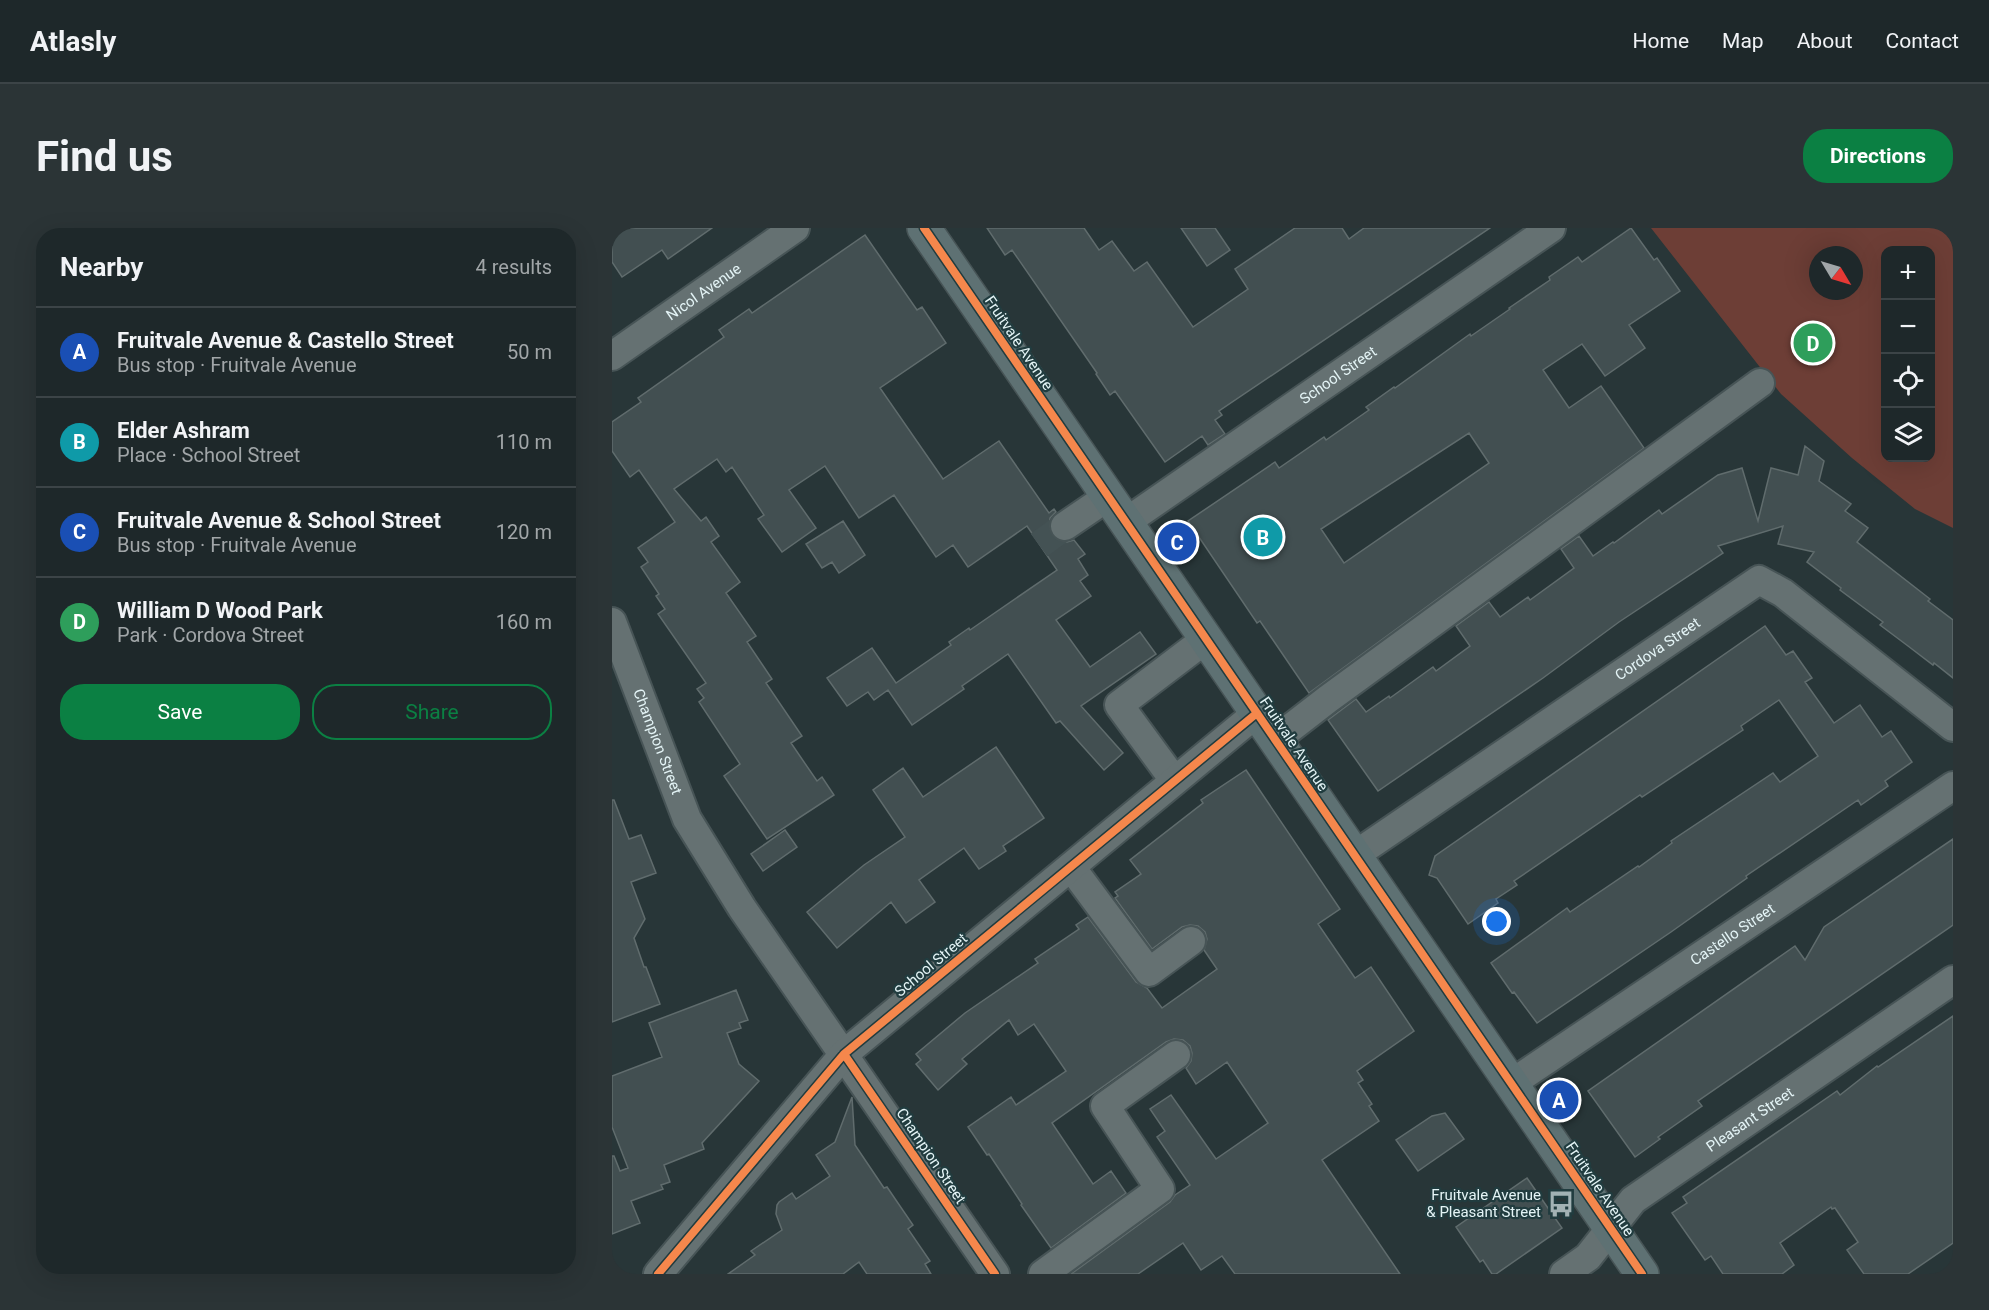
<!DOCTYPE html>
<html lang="en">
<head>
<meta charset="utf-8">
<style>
	:root { --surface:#1e282a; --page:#2b3436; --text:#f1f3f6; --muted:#a1a6a8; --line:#3c4447; --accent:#0b8043 }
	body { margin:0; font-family:Roboto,sans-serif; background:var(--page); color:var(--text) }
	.controls { position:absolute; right:18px; top:18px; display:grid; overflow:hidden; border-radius:12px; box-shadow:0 6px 24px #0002 }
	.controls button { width:54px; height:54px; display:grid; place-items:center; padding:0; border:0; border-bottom:2px solid var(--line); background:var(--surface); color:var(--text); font:30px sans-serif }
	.compass { position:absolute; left:1197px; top:18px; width:54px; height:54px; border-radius:50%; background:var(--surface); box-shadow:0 6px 24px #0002; rotate:128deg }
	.you { position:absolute; left:885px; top:694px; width:21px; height:21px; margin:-15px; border:4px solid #fff; border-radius:50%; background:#1a73e8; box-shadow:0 0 0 9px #1a73e833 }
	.badge { display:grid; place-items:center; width:39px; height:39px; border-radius:50%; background:var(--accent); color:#fff; font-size:20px; font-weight:700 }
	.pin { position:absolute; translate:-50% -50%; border:3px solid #fff; box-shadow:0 2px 6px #0006 }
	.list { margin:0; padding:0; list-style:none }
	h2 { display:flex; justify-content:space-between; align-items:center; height:78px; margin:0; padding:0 24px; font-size:26px }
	h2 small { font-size:20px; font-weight:400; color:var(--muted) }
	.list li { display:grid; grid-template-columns:39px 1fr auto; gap:18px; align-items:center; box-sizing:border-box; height:90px; padding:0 24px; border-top:2px solid var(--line) }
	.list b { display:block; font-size:22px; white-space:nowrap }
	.list p { margin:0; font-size:20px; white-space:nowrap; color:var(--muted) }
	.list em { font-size:20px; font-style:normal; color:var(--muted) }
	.actions { display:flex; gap:12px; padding:18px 24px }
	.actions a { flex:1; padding:14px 0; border:2px solid var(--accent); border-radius:24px; text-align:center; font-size:21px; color:var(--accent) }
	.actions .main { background:var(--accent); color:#fff }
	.icon { flex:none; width:33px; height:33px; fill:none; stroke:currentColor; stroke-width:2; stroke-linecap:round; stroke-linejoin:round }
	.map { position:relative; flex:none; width:1341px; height:1046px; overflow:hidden; border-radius:24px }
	header { display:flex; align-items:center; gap:36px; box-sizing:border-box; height:84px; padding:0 30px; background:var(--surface); border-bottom:2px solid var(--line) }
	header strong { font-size:28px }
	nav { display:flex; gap:33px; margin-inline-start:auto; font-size:21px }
	.intro { display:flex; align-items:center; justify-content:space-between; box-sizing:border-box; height:144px; padding:0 36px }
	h1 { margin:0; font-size:42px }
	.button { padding:15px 27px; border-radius:24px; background:var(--accent); color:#fff; font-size:21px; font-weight:700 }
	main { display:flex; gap:36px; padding:0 36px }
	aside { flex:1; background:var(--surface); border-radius:24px; box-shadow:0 6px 24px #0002 }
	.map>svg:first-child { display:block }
</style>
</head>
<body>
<header>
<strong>Atlasly</strong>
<nav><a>Home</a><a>Map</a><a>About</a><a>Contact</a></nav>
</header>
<div class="intro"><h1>Find us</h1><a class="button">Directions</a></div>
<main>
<aside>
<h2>Nearby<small>4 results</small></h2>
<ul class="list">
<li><span class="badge" style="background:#1a4fb4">A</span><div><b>Fruitvale Avenue &amp; Castello Street</b><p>Bus stop · Fruitvale Avenue</p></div><em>50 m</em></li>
<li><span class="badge" style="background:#0f9aa8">B</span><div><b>Elder Ashram</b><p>Place · School Street</p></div><em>110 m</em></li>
<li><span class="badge" style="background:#1a4fb4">C</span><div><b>Fruitvale Avenue &amp; School Street</b><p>Bus stop · Fruitvale Avenue</p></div><em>120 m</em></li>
<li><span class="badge" style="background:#2e9e5b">D</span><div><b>William D Wood Park</b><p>Park · Cordova Street</p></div><em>160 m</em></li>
</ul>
<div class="actions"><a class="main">Save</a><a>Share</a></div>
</aside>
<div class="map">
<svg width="1341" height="1046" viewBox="0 0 1341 1046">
	<rect width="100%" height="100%" fill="#283638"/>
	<!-- green -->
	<path fill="#6d3e36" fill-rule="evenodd" d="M1039,0H1341V300L1303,281L1240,230L1169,166ZM1274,22H1318V230H1274ZM1206,27H1242V63H1206Z"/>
	<!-- building -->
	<path fill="#424f51" stroke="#606c6d" stroke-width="1.5" fill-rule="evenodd" d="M0,0H100L56,31L50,22L10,49L0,34Z
		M375,0H472L487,22L500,13L522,43L535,34L581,99L636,61L623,41L683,0H730L737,11L752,0H878L607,183L610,187L603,192L613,206L596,217L590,208L553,234L503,163L498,167L484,146L485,145L400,22L393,27Z
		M569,0H603L618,22L595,38Z
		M1019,0L1042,32L1045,30L1068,63L1017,97L1033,120L993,148L970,116L931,142L957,180L989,158L1032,220L697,465L648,393L645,395L576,293L663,234L667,240L712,209L714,212L757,182L754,179L782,159L783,160L858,106L859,108L898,81L897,80L938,52L937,49L966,29L970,34ZM857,205L877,235L732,335L709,301Z
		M253,7L305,82L310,79L334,115L268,160L331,251L387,213L437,285L442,281L444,284L438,290L437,299L439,307L446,313L455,314L462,312L473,326L466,331L476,347L468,353L479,368L444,392L478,439L528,404L544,426L469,478L511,525L492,542L448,493L444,495L396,426L350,458L352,461L300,497L276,462L262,472L256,464L235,478L215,450L260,420L284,455L339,417L337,414L357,400L358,402L445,342L415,298L356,339L341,317L324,329L282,267L247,290L213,238L177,262L204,300L170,324L146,291L152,287L120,239L114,244L105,231L62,261L89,293L94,289L107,308L99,314L128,354L114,365L144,408L135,414L160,451L154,455L190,508L179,515L205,553L210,549L222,567L155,611L112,548L128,536L87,474L92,470L85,461L94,455L46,386L53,381L44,368L47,366L29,339L36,334L26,320L63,294L27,242L18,249L0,223V194L29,174L26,170L112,109L107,102L137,81L140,85Z
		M1193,218L1212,233L1207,253L1239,276L1233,283L1256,300L1245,314L1318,371L1316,373L1341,392V450L1322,435L1321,437L1296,418L1268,397L1271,394L1228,362L1229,360L1195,334L1202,324L1166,316L1171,298L1106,318L1111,325L1007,394L931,450L766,563L716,492L744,471L754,484L777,468L778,470L821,439L824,443L858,418L844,398L877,374L888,389L916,369L918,372L962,340L949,321L967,308L981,328L1001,314L1002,315L1047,282L1050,286L1106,247L1130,240L1146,293L1159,240L1186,247Z
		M231,293L253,327L227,345L220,334L210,340L194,316Z
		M1153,398L1174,427L1181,423L1200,450L1193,454L1222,495L1248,477L1270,509L1279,503L1300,534L1273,553L1276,558L1249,577L1246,572L1134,648L1135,650L1059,704L925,795L902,764L900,765L879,735L955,680L958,684L1026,638L1027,639L1060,615L1059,613L1161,545L1168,554L1206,528L1167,472L1129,498L1131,502L1030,569L1028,567L902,653L905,657L884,671L886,675L856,696L825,650L817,647L823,628Z
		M384,519L432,590L391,618L394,623L367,641L352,620L307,652L323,674L294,695L279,674L225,720L195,684L252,637L293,609L261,562L291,540L311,569Z
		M634,542L728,681L706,696L743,750L759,739L802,803L745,843L751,852L746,855L760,876L757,878L767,893L710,932L788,1046H623L610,1028L589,1042L571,1015L526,1046H459L558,974L563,967L578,957L545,909L553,903L538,881L559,867L604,931L656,895L615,834L584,856L574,840L579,833L580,825L578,818L571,812L562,811L554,814L440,895L481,956L499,943L514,965L439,1020L409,977L410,976L377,926L375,927L356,899L399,869L404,877L454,843L422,796L406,807L397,792L350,831L355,836L326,862L304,836L309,832L304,826L353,785L426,735L423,731L467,701L464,697L476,689L524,754L535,760L550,780L605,741L592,722L595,711L593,704L586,698L578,697L570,699L540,721L503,670L506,668L503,664L529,646L518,632L591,575L589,572Z
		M0,572H2L17,611L29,607L44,645L19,654L33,691L22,710L32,739H34L48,776L0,794Z
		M173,602L185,619L151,643L139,626Z
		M1341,611V697L1086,873L1090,878L1046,909L1048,911L1023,929L976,863L1183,718L1193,732L1212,699Z
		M124,762L136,792L127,795L129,800L115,805L127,836L147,853L90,915L92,921L52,937L58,954L49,957L51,961L19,973L28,995L0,1006V928H2L8,943L16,940L0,899V848L50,829L37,795Z
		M1341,788V1015L1296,1046H1252L1235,1022L1246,1014L1223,980L1220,981L1219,979L1168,1015L1182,1037L1170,1046H1111L1099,1028L1093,1032L1060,985L1075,975L1071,969L1225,863L1228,867L1265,838L1266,839Z
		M240,869L243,917L272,960L275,959L301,997L296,1001L318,1033L313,1036L319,1046H255L247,1034L231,1046H116L143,1027L139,1023L170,1002L164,986L165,977L167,974L180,965L184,971L218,948L204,927L223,914Z
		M833,885L852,911L806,943L784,912L820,888Z
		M915,950L950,1000L884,1046H880L871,1032L868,1034L844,999Z"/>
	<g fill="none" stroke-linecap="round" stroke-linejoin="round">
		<!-- minor-tunnel -->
		<path stroke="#445254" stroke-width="28" stroke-dasharray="28 14" stroke-linecap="butt" d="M427,317L453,298"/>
		<!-- minor casing -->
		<g stroke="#475456" stroke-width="32">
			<g id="minor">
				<path id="s1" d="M0,128L183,0"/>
				<path id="s2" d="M514,294L939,0"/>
				<path d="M453,298L497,268"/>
				<path id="s3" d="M0,394L75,591L130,680L383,1046"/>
				<path d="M663,512L716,471L1148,155"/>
				<path d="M562,552L507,477L594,411"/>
				<path id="s4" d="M743,627L1147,352L1171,365L1341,499"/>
				<path d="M459,639L537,744L579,713"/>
				<path id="s5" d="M900,855L1341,558"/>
				<path d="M46,1046L232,826L645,485"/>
				<path d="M431,1046L548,961L493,878L564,827"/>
				<path id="s6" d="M952,1046L976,1029L1021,972L1341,752"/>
			</g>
		</g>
		<!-- major casing -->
		<g stroke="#475456" stroke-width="36">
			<path id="major" d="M312,0L1030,1046"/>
		</g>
		<!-- minor -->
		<use href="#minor" stroke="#657172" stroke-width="28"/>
		<!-- major -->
		<use href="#major" stroke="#5e7173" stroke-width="33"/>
		<!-- cycleway casing -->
		<g stroke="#213c3f" stroke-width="11">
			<path id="cycleway" d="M312,0L1030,1046
				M232,826L383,1046
				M46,1046L232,826L645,485"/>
		</g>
		<!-- cycleway -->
		<use href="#cycleway" stroke="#f5874c" stroke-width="8"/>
	</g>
	<!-- icons -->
	<defs>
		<g id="bus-bare" transform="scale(2.07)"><path d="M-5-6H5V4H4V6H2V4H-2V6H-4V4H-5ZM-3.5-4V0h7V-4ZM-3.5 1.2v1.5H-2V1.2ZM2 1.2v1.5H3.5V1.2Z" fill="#a2b2b4" stroke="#213c3f" stroke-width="2.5" paint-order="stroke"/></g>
	</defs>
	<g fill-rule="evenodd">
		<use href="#bus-bare" x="949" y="976"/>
	</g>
	<g text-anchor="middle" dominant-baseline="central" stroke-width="4.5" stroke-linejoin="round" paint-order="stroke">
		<!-- street labels -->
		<g font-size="15" fill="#e4f4f6" stroke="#213c3f">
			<text stroke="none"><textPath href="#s1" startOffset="112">Nicol Avenue</textPath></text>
			<text transform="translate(407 115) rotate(56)">Fruitvale Avenue</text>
			<text stroke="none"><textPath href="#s2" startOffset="258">School Street</textPath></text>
			<text stroke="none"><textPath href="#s4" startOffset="366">Cordova Street</textPath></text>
			<text stroke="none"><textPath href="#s3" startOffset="128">Champion Street</textPath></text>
			<text transform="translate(682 516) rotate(56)">Fruitvale Avenue</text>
			<text stroke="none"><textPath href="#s5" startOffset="266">Castello Street</textPath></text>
			<text transform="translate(319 737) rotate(-40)">School Street</text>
			<text stroke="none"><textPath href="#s6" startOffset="244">Pleasant Street</textPath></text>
			<text transform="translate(319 928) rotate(56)">Champion Street</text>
			<text transform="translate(988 961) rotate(56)">Fruitvale Avenue</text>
		</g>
		<!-- poi labels -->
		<g font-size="15" fill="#e4f4f6" stroke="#213c3f" text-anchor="end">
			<text x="929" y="967">Fruitvale Avenue<tspan x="929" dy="17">&amp; Pleasant Street</tspan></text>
		</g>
	</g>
</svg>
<div class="controls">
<button>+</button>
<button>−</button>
<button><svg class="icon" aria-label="locate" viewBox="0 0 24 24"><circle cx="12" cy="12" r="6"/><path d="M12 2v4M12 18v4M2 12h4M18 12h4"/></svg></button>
<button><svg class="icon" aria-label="layers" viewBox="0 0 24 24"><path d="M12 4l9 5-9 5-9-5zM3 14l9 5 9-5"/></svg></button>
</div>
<svg class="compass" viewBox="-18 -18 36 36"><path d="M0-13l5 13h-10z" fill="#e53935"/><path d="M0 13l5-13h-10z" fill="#a1a6a8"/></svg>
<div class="you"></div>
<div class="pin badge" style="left:947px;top:872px;background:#1a4fb4">A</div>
<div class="pin badge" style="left:651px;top:309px;background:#0f9aa8">B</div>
<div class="pin badge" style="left:565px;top:314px;background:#1a4fb4">C</div>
<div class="pin badge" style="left:1201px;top:115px;background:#2e9e5b">D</div>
</div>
</main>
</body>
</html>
